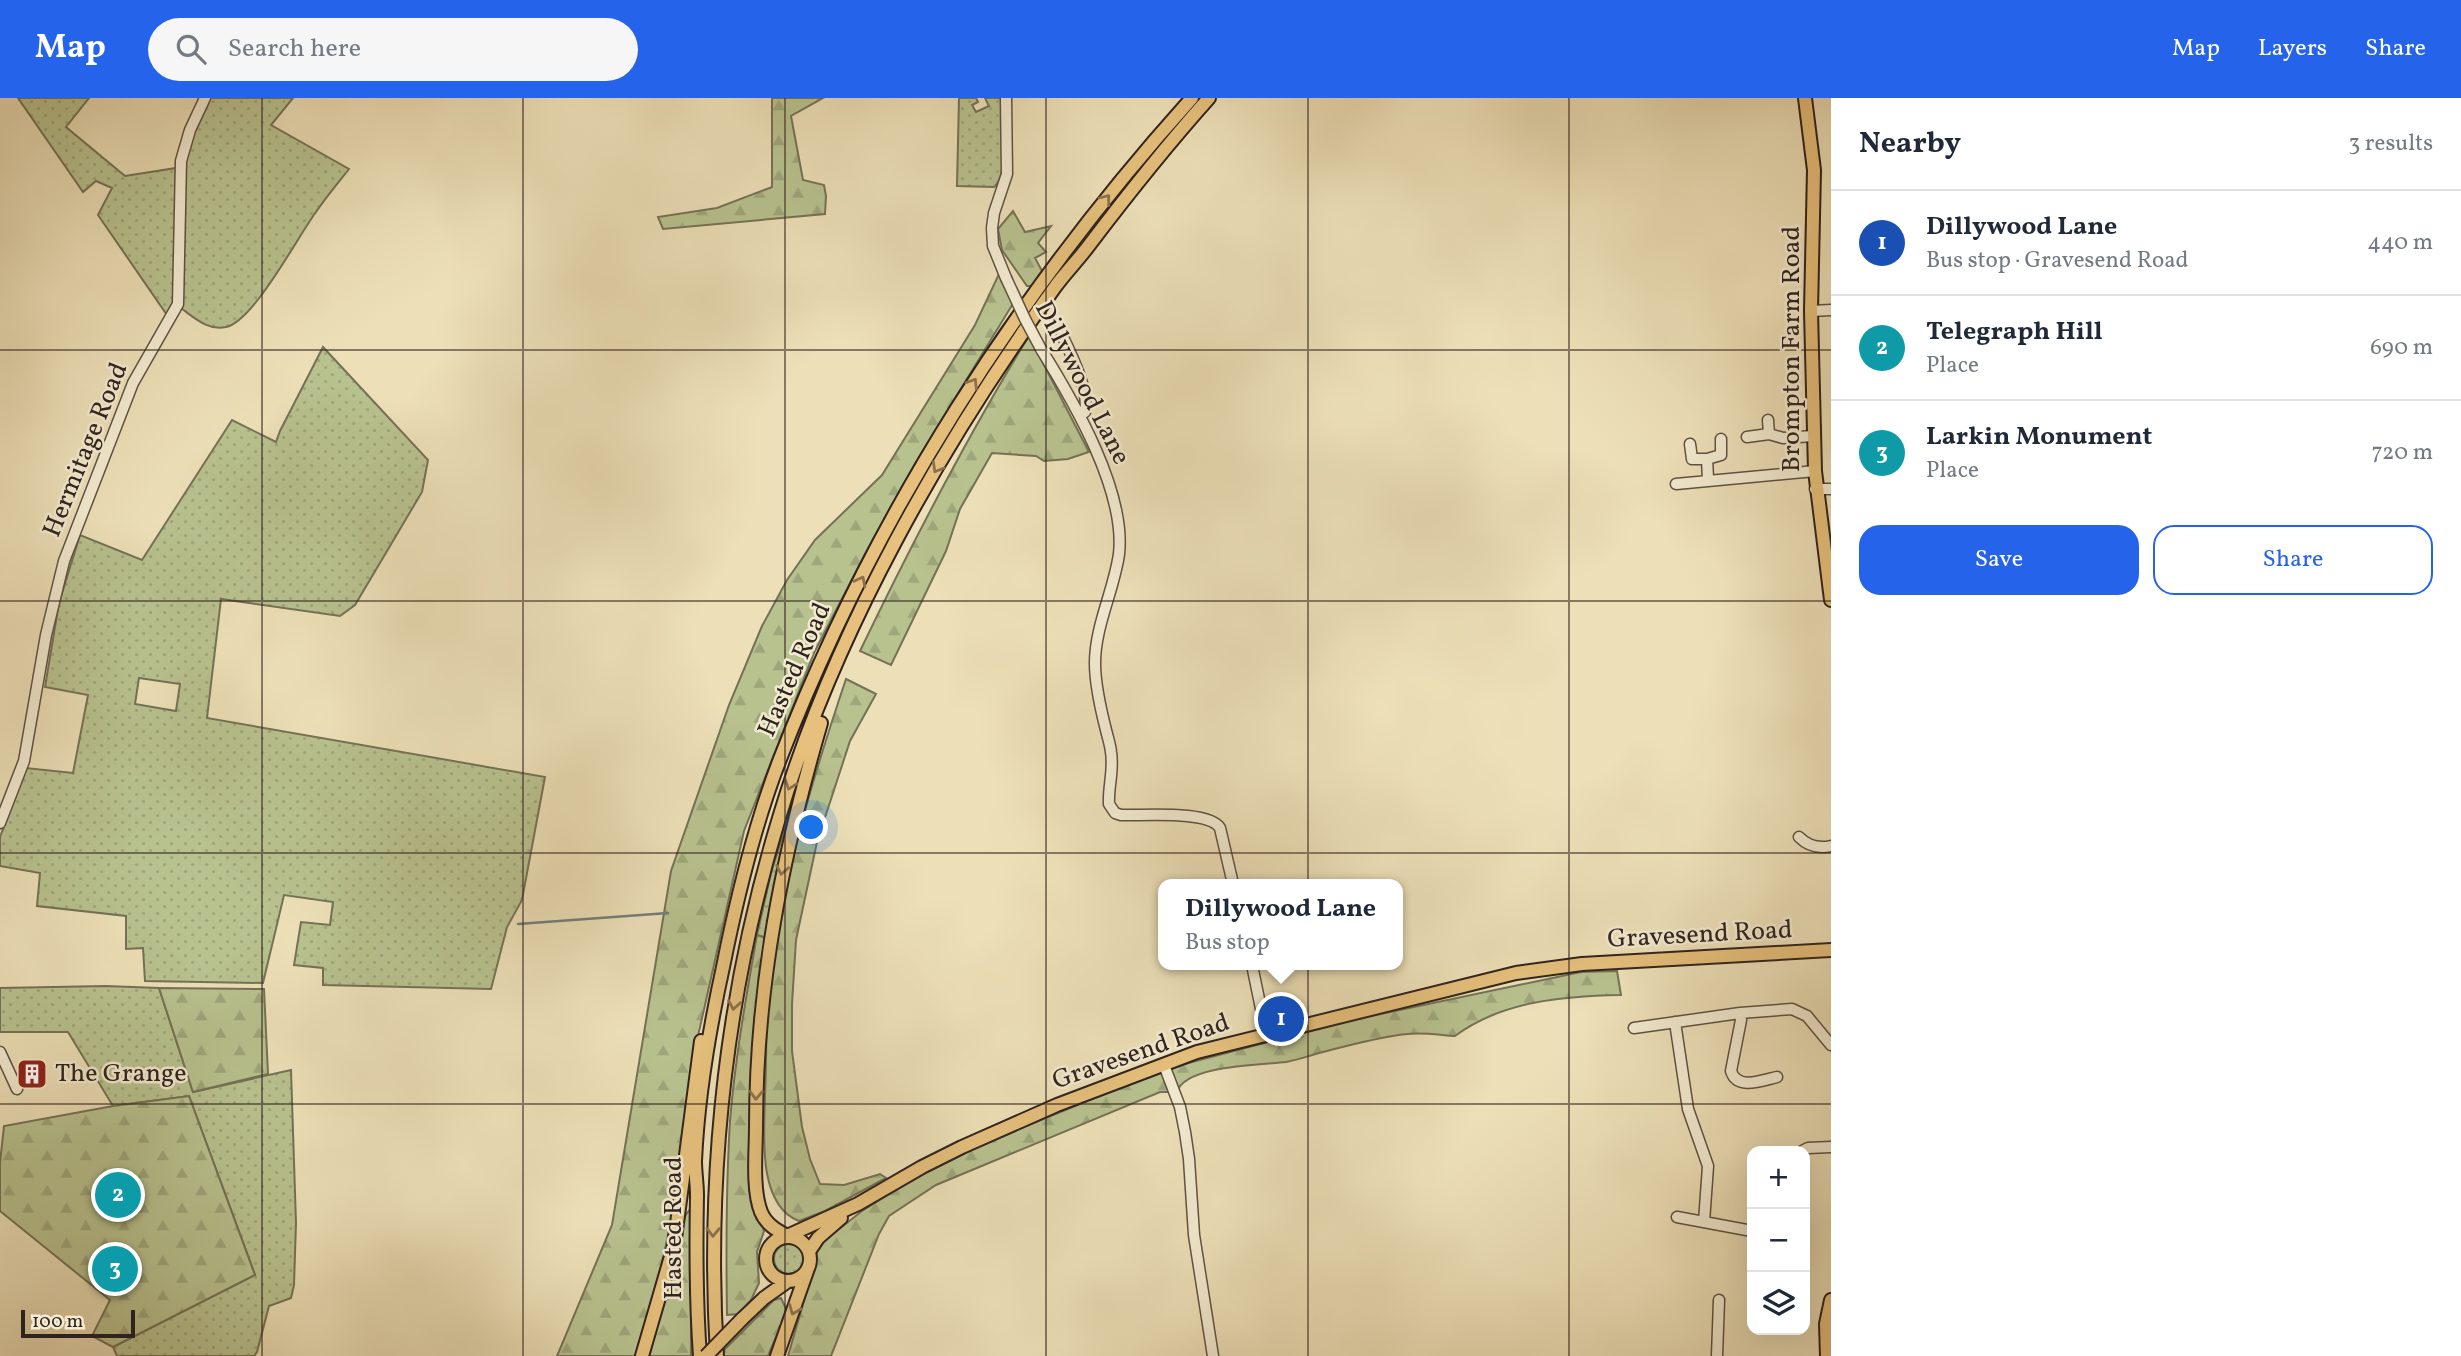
<!DOCTYPE html>
<html lang="en">
<head>
<meta charset="utf-8">
<style>
	:root { --surface:#fff; --page:#f6f6f7; --text:#1f2937; --muted:#747a83; --line:#e0e1e3; --accent:#2563eb }
	body { margin:0; font-family:Vollkorn,serif; background:var(--page); color:var(--text) }
	.controls { position:absolute; right:21px; bottom:21px; display:grid; overflow:hidden; border-radius:14px; box-shadow:0 7px 28px #0002 }
	.controls button { width:63px; height:63px; display:grid; place-items:center; padding:0; border:0; border-bottom:2px solid var(--line); background:var(--surface); color:var(--text); font:35px sans-serif }
	.scale { position:absolute; left:21px; bottom:18px; width:114px; box-sizing:border-box; padding-left:7px; border:4px solid #30231e; border-top:0; font-size:19px; line-height:24px; white-space:nowrap; color:#30231e; -webkit-text-stroke:5px #f3ebd1; paint-order:stroke }
	.you { position:absolute; left:812px; top:730px; width:24px; height:24px; margin:-18px; border:5px solid #fff; border-radius:50%; background:#1a73e8; box-shadow:0 0 0 10px #1a73e833 }
	.badge { display:grid; place-items:center; width:46px; height:46px; border-radius:50%; background:var(--accent); color:#fff; font-size:23px; font-weight:700 }
	.pin { position:absolute; translate:-50% -50%; border:4px solid #fff; box-shadow:0 2px 7px #0006 }
	.popup { position:absolute; left:1158px; top:781px; width:245px; height:91px; box-sizing:border-box; display:grid; place-content:center; border-radius:14px; background:var(--surface); filter:drop-shadow(0 2px 5px #0005); font-size:23px; white-space:nowrap; color:var(--muted) }
	.popup b { font-size:26px; color:var(--text) }
	.popup::after { content:''; position:absolute; left:50%; top:100%; margin-left:-14px; border:14px solid transparent; border-top-color:var(--surface) }
	.list { margin:0; padding:0; list-style:none }
	h2 { display:flex; justify-content:space-between; align-items:center; height:91px; margin:0; padding:0 28px; font-size:30px }
	h2 small { font-size:23px; font-weight:400; color:var(--muted) }
	.list li { display:grid; grid-template-columns:46px 1fr auto; gap:21px; align-items:center; box-sizing:border-box; height:105px; padding:0 28px; border-top:2px solid var(--line) }
	.list b { display:block; font-size:26px; white-space:nowrap }
	.list p { margin:0; font-size:23px; white-space:nowrap; color:var(--muted) }
	.list em { font-size:23px; font-style:normal; color:var(--muted) }
	.actions { display:flex; gap:14px; padding:21px 28px }
	.actions a { flex:1; padding:16px 0; border:2px solid var(--accent); border-radius:21px; text-align:center; font-size:24px; color:var(--accent) }
	.actions .main { background:var(--accent); color:#fff }
	.icon { flex:none; width:38px; height:38px; fill:none; stroke:currentColor; stroke-width:2; stroke-linecap:round; stroke-linejoin:round }
	.map { position:relative; flex:none; width:1831px; height:1258px; overflow:hidden }
	header { display:flex; align-items:center; gap:42px; box-sizing:border-box; height:98px; padding:0 35px; background:var(--accent); color:#fff }
	header strong { font-size:33px }
	nav { display:flex; gap:38px; margin-inline-start:auto; font-size:24px }
	.search { width:490px; height:63px; background:var(--page); display:flex; align-items:center; gap:18px; box-sizing:border-box; padding:0 24px; border-radius:38px; color:var(--muted); font-size:26px }
	main { display:flex }
	aside { flex:1; background:var(--surface) }
	.map>svg:first-child { display:block }
</style>
</head>
<body>
<header>
<strong>Map</strong>
<div class="search"><svg class="icon" aria-label="search" viewBox="0 0 24 24"><circle cx="10" cy="10" r="6"/><path d="M15 15l6 6"/></svg>Search here</div>
<nav><a>Map</a><a>Layers</a><a>Share</a></nav>
</header>
<main>
<div class="map">
<svg width="1831" height="1258" viewBox="0 0 1831 1258">
	<defs>
		<pattern id="green-dots" width="8" height="8" patternUnits="userSpaceOnUse" patternTransform="scale(1.75)"><rect width="8" height="8" fill="#b8c28f"/><path d="M2 2h.1M6 6h.1" fill="none" stroke="#9ea67b" stroke-width="1.8" stroke-linecap="round"/></pattern>
		<pattern id="forest-firs" width="22" height="20" patternUnits="userSpaceOnUse" patternTransform="scale(1.75)"><rect width="22" height="20" fill="#b8c28f"/><path d="M5 1l3.5 6h-7zM16 11l3.5 6h-7z" fill="#9ea67b"/></pattern>
	</defs>
	<rect width="100%" height="100%" fill="#ede0b8"/>
	<filter id="stains"><feTurbulence type="fractalNoise" baseFrequency=".00286" numOctaves="4"/><feColorMatrix values="0 0 0 0 .2 0 0 0 0 .09 0 0 0 0 .02 0 0 0 .5 -.17"/></filter>
	<radialGradient id="worn" r=".72"><stop offset=".6" stop-color="#630" stop-opacity="0"/><stop offset="1" stop-color="#630" stop-opacity=".3"/></radialGradient>
	<!-- green -->
	<path fill="url(#green-dots)" stroke="#747256" stroke-width="2" fill-rule="evenodd" d="M18,0H89L66,29L125,78L176,70L178,196L167,217L98,117L112,90L96,83L83,94Z
		M209,0H293L271,27L349,71C338,85 326,99 316,114C298,138 254,223 226,229C209,233 196,221 182,211L184,59Z
		M959,0H976L978,4L972,7L976,14L989,8L985,0H1001C1002,21 1010,75 994,89L957,88Z
		M323,249L428,362L422,394L355,507L340,518L221,501L207,620L545,679L522,802L507,829L491,891L323,887V870L294,867L301,824L330,827L333,804L284,797L263,885L145,883L143,850L126,851V818L37,808L40,775L0,768V739L26,670L73,675L88,597L45,589L59,505L80,437L142,462L232,322L276,344L280,333ZM139,580L180,586L176,613L135,606Z
		M790,714L792,715L766,840L757,837L771,775Z
		M106,888L159,890L193,994L291,972L296,1125L294,1187L291,1200L269,1208L257,1254L254,1258H117L113,1249L255,1177L189,998L113,1008L68,934H0V890Z
		M774 1161a15 15 0 1 1 30 0a15 15 0 1 1-30 0Z"/>
	<!-- forest -->
	<path fill="url(#forest-firs)" stroke="#747256" stroke-width="2" d="M772,0H823L791,18L803,82L824,87L826,98L825,116L663,131L658,119L717,110L772,89Z
		M1013,113L1025,134L1051,128L1038,145L1046,154L1035,160L1042,173L1032,188H1027L1002,152L998,131Z
		M999,176L1014,204L916,364L866,454L814,555L744,733L694,956L674,1108L658,1185L636,1258H557L612,1127L671,773L729,607L762,528L787,482L815,442L882,377L975,227Z
		M1029,238L1089,354L1068,361L1044,363L1036,358L992,355L960,411L946,453L891,567L860,553C912,445 966,340 1029,238Z
		M846,581L876,596L850,643L817,744L796,842L792,906V953L802,1029L810,1061L820,1086L844,1087L880,1076L886,1080L825,1113L799,1123C757,1107 764,1035 765,998C767,959 765,919 770,880C783,778 813,679 846,581Z
		M757,837L766,840L757,1112L764,1133L757,1154L759,1185L751,1202L739,1216L727,1217C726,1152 726,1088 730,1023C735,961 746,899 757,837Z
		M1617,873L1621,897C1564,898 1502,903 1455,938C1440,937 1422,934 1407,936C1379,939 1350,947 1323,954C1311,957 1298,962 1286,964C1263,967 1185,967 1177,994H1160L936,1087L889,1118L879,1136L831,1258H788L808,1189L815,1172L817,1153L825,1142L862,1113L914,1080L981,1047L1162,972L1352,922L1581,874Z
		M159,890L264,891L268,976L193,994Z
		M189,998L255,1177L113,1249L92,1238L110,1202L0,1113V1065L4,1028L113,1008Z
		M691,1110V1258H649L670,1184L685,1118Z
		M781,1200L787,1213L768,1258H724L723,1253L774,1202Z"/>
	<g fill="none" stroke-linecap="round" stroke-linejoin="round">
		<!-- stream -->
		<path stroke="#737e7c" stroke-width="2.5" d="M518,826L668,815"/>
		<!-- minor casing -->
		<g stroke="#5f5244" stroke-width="13">
			<path id="minor" d="M1006,180L993,148L992,130L994,115L1007,76L1006,0
				M1811,213L1831,212
				M1062,237C1071,256 1090,294 1085,314L1079,317
				M1041,251C1074,304 1126,393 1119,456C1114,492 1095,528 1095,565C1095,586 1100,608 1105,628C1107,637 1110,645 1111,654C1114,672 1108,689 1109,706L1115,715L1121,717C1143,718 1209,712 1220,730L1233,786
				M1768,322L1769,336
				M1747,339L1769,336L1783,340L1813,338
				M1690,346L1692,361H1707
				M1708,381L1707,361L1721,357V341
				M1676,386L1815,373
				M1815,391H1831
				M0,725L24,663L46,537L64,463L133,285L178,206L181,63L190,32L205,0
				M1799,739C1808,748 1818,751 1831,748
				M1252,867L1266,935
				M1740,915L1741,922L1731,973C1737,993 1763,982 1777,979
				M1675,924L1688,1011L1708,1068L1704,1124
				M1634,930L1740,915L1792,911L1807,918L1831,947
				M0,954L17,991
				M1164,967L1180,1009L1185,1034L1189,1061L1194,1137L1213,1258
				M1802,1053L1808,1050L1831,1049
				M1677,1119L1752,1133
				M1717,1258L1719,1202"/>
		</g>
		<!-- major casing -->
		<g stroke="#30231e" stroke-width="16">
			<path id="major" d="M1805,0L1814,72L1811,213L1815,373L1831,502
				M787,1138L858,1106L922,1069L962,1049L1057,1007L1197,954L1516,875L1582,866L1831,852
				M787,1138C776,1132 766,1126 761,1114C752,1091 756,1053 756,1029C756,888 782,759 821,625
				M766 1161a22 22 0 1 1 44 0a22 22 0 1 1-44 0Z
				M810,1152L818,1140L841,1120
				M742,1221L764,1200L788,1183
				M642,1258L674,1148L701,943
				M700,1258C696,1204 696,1151 697,1097C697,1086 695,1074 695,1063C698,997 709,933 723,869C737,799 754,728 780,661C874,418 1018,193 1192,0
				M717,1258C706,1075 726,895 779,720C834,535 942,345 1055,189C1066,174 1079,161 1090,146C1128,96 1167,47 1209,0
				M777,1258L807,1173
				M1827,1258L1826,1226L1831,1202"/>
		</g>
		<!-- minor -->
		<use href="#minor" stroke="#f3ebd1" stroke-width="10"/>
		<!-- major -->
		<use href="#major" stroke="#e6c07c" stroke-width="12"/>
		<!-- minor-bridge casing -->
		<g stroke="#5f5244" stroke-width="13" stroke-linecap="butt">
			<path id="minor-bridge" d="M1006,180L1025,221L1041,251"/>
		</g>
		<!-- major-bridge casing -->
		<g stroke="#30231e" stroke-width="16" stroke-linecap="butt">
			<path id="major-bridge" d="M706,1258L742,1221"/>
		</g>
		<!-- minor-bridge -->
		<use href="#minor-bridge" stroke="#f3ebd1" stroke-width="10"/>
		<!-- major-bridge -->
		<use href="#major-bridge" stroke="#e6c07c" stroke-width="12"/>
	</g>
	<!-- one-way arrows -->
	<defs><path id="oneway-chevron" d="M-2-3.5L2.5 0L-2 3.5" fill="none" stroke-width="1.6" stroke-linecap="round" stroke-linejoin="round" transform="scale(1.75)"/></defs>
	<g stroke="#8b724d">
		<use href="#oneway-chevron" transform="translate(1106 101) rotate(-52)"/>
		<use href="#oneway-chevron" transform="translate(973 285) rotate(-58)"/>
		<use href="#oneway-chevron" transform="translate(937 370) rotate(120)"/>
		<use href="#oneway-chevron" transform="translate(861 483) rotate(-63)"/>
		<use href="#oneway-chevron" transform="translate(790 687) rotate(109)"/>
		<use href="#oneway-chevron" transform="translate(782 772) rotate(101)"/>
		<use href="#oneway-chevron" transform="translate(734 907) rotate(100)"/>
		<use href="#oneway-chevron" transform="translate(756 997) rotate(92)"/>
		<use href="#oneway-chevron" transform="translate(713 1134) rotate(91)"/>
		<use href="#oneway-chevron" transform="translate(794 1212) rotate(112)"/>
	</g>
	<!-- grid -->
	<path fill="none" stroke="#30231e" stroke-width="2" stroke-opacity="0.55" d="M262,0V1258M523,0V1258M785,0V1258M1046,0V1258M1308,0V1258M1569,0V1258M0,252H1831M0,503H1831M0,755H1831M0,1006H1831"/>
	<!-- icons -->
	<defs>
		<g id="building-square" transform="scale(1.575)"><rect x="-9" y="-9" width="18" height="18" rx="4" fill="#8f2418" stroke="#f3ebd1"/><path d="M-4-6H4V6H1V3H-1V6H-4ZM-2.5-4.3h1.7v1.8h-1.7ZM.8-4.3h1.7v1.8H.8ZM-2.5-1h1.7V.8h-1.7ZM.8-1h1.7V.8H.8Z" fill="#fff"/></g>
	</defs>
	<g fill-rule="evenodd">
		<use href="#building-square" x="32" y="976"/>
	</g>
	<g text-anchor="middle" dominant-baseline="central" stroke-width="5" stroke-linejoin="round" paint-order="stroke">
		<!-- street labels -->
		<g font-size="26" fill="#30231e" stroke="#f3ebd1">
			<text transform="translate(1792 251) rotate(-90)">Brompton Farm Road</text>
			<text transform="translate(1082 285) rotate(63)">Dillywood Lane</text>
			<text transform="translate(86 352) rotate(-68)">Hermitage Road</text>
			<text transform="translate(795 572) rotate(-66)">Hasted Road</text>
			<text transform="translate(1700 837) rotate(-3)">Gravesend Road</text>
			<text transform="translate(1141 954) rotate(-19)">Gravesend Road</text>
			<text transform="translate(674 1130) rotate(-90)">Hasted Road</text>
		</g>
		<!-- poi labels -->
		<g font-size="26" fill="#30231e" stroke="#f3ebd1" text-anchor="start">
			<text x="55" y="976">The Grange</text>
		</g>
	</g>
	<rect width="100%" height="100%" filter="url(#stains)"/>
	<rect width="100%" height="100%" fill="url(#worn)"/>
</svg>
<div class="controls">
<button>+</button>
<button>−</button>
<button><svg class="icon" aria-label="layers" viewBox="0 0 24 24"><path d="M12 4l9 5-9 5-9-5zM3 14l9 5 9-5"/></svg></button>
</div>
<div class="scale">100 m</div>
<div class="you"></div>
<div class="pin badge" style="left:1281px;top:921px;background:#1a4fb4">1</div>
<div class="popup"><b>Dillywood Lane</b>Bus stop</div>
<div class="pin badge" style="left:118px;top:1097px;background:#0f9aa8">2</div>
<div class="pin badge" style="left:115px;top:1171px;background:#0f9aa8">3</div>
</div>
<aside>
<h2>Nearby<small>3 results</small></h2>
<ul class="list">
<li><span class="badge" style="background:#1a4fb4">1</span><div><b>Dillywood Lane</b><p>Bus stop · Gravesend Road</p></div><em>440 m</em></li>
<li><span class="badge" style="background:#0f9aa8">2</span><div><b>Telegraph Hill</b><p>Place</p></div><em>690 m</em></li>
<li><span class="badge" style="background:#0f9aa8">3</span><div><b>Larkin Monument</b><p>Place</p></div><em>720 m</em></li>
</ul>
<div class="actions"><a class="main">Save</a><a>Share</a></div>
</aside>
</main>
</body>
</html>
